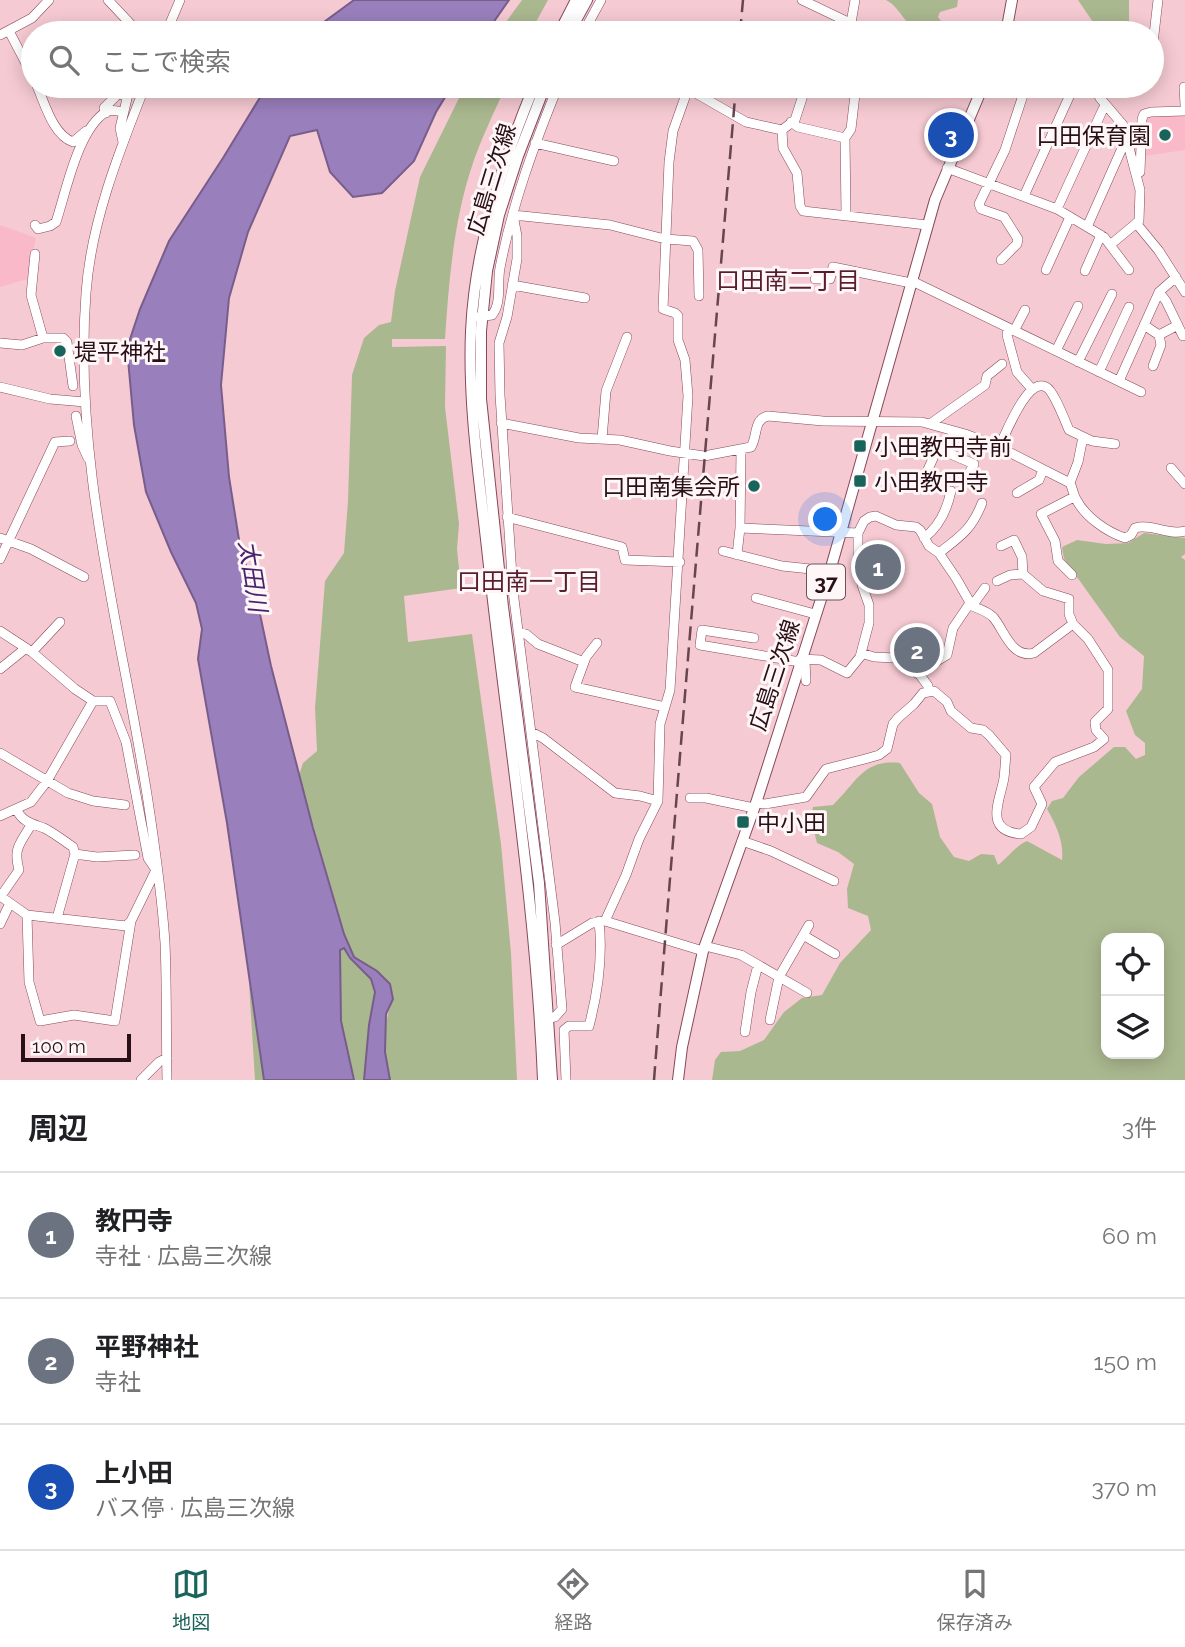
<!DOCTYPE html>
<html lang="ja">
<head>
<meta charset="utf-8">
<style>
	:root { --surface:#fff; --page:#f2f2f2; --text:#202124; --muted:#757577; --line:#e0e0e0; --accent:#18635a }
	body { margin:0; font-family:Raleway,"Noto Sans JP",sans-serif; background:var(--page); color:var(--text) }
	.controls { position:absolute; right:21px; bottom:21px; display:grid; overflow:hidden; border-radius:14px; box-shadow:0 4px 18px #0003 }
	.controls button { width:63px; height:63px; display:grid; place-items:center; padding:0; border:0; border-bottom:2px solid var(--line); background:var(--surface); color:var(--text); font:35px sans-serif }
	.scale { position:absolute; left:21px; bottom:18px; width:110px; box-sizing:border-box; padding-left:7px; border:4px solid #290f17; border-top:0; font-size:19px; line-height:24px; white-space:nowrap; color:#290f17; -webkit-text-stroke:5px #fef6f7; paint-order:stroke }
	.you { position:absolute; left:826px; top:520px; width:24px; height:24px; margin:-18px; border:5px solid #fff; border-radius:50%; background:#1a73e8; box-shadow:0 0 0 10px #1a73e833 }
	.badge { display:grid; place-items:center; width:46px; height:46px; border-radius:50%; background:var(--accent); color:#fff; font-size:23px; font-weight:700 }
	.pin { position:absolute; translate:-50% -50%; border:4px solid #fff; box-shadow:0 2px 7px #0006 }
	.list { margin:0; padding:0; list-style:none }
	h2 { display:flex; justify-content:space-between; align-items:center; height:91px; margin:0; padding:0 28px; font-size:30px }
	h2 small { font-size:23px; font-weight:400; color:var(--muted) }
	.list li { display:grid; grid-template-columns:46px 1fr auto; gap:21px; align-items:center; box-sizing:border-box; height:126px; padding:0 28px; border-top:2px solid var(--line) }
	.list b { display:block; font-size:26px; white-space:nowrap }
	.list p { margin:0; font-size:23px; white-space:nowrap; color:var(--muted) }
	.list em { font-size:23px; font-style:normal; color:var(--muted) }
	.icon { flex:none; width:38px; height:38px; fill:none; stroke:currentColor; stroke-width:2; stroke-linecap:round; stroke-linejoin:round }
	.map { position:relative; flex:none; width:1185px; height:1080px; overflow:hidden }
	.search { position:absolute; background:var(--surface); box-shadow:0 4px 18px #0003; left:21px; right:21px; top:21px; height:77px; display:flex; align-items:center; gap:18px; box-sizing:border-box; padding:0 24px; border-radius:38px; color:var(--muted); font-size:26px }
	.sheet { height:469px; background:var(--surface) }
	nav { display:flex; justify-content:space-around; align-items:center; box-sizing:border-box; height:98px; border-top:2px solid var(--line); background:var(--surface); font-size:19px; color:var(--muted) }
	nav a { display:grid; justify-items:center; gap:4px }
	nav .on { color:var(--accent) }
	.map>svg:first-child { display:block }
</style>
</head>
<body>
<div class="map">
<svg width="1185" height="1080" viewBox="0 0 1185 1080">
	<rect width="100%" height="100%" fill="#f6cad3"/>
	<!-- built -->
	<path fill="#fab9c8" d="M1185,113V150L1144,156L1145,119L1148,116Z
		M0,225L36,238L27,279L0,287Z"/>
	<!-- green -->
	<path fill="#aab88f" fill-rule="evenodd" d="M522,0H548L530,33H498Z
		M886,0H958L957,7L940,12L938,17L943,24L942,31C907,43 907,11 886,0Z
		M1078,0H1129V24L1135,33H1108L1105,28L1095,25Z
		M465,86H506C495,110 483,135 474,160C454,217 449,279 445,339H392V347L446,346L445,407L459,524L457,549L461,588L404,596L408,642L472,634L501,844L511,953L517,1080H390C384,1052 382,1025 393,999L377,971L354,957L344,934L299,775L303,763L317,751L315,708L325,581L344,553L348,501L352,375L364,338L379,325L391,322L395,291L420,177Z
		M1144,533L1185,538V554L1181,557L1185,560V1080H712L715,1060L721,1052L740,1051L764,1040L784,1012L802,998L822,995L840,963L871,930L868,916L848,908L847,889L854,864L838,852L817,843L811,819L813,807L833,805C857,782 863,759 900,763L919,793L932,804L940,837L954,857L969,861L981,854L994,855L998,865C1009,857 1014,847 1027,841L1062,860C1064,841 1056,825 1047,809L1052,801L1063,798L1079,777L1114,747H1125L1136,759L1145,755V743L1135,735L1126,711L1142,689L1144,656L1120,637L1064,559L1062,547L1077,540L1106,544L1128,543ZM1106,938H1159V1054H1106Z
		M344,947L350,958L371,979L375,992L369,1025L364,1080H354L341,1021L340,950Z
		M249,983L264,1080H255Z"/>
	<!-- water -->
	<path fill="#9a7fbd" stroke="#785d8b" stroke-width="2" d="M354,0H509L486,33H309Z
		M267,86H452L436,112L414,161L382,193L353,197L330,172L317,130L290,136L248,232L229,298L221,385L229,477L240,546L257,600L271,666L313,828L344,934L354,957L377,971L390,984L393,999L386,1014L385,1052L390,1080H364L369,1025L375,992L371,979L350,958L344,948L340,950L341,1021L354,1080H264L227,823L198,659L202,629L196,603L171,552L146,492L134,425L127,348L140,309L169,241L223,158Z"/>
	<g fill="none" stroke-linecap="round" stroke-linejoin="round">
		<!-- minor casing -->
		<g stroke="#87495a" stroke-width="10">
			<path id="minor" d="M108,0L139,33
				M802,0L871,33
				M9,31L33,77
				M166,33L180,0
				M583,33L601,0
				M851,33V23L855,0
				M0,35L32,18L49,0
				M1152,52L1158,0
				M37,86C45,104 53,135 73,142L86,131
				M145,86C119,152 91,222 86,293C73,465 122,633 148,801C155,847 162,896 165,943C167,988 166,1034 167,1080
				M806,86L795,120L782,130L783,148L797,173L800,206L803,211L927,225
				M1093,86L1100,98L1123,125L1140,190L1139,221L1110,245
				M685,87L746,122L782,130
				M1184,87L1185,105
				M106,113L104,108L118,94L127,96
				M791,122L798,127L845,138L846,214
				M845,138L851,129L856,86
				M123,142L120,128L130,86
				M535,143L614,161
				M947,168L1057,209L1104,237L1129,270
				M1137,174L1140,172L1142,119L1144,114L1151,112L1185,111
				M1024,196L1074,86
				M1057,209L1103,109L1106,105
				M1136,223L1159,251L1185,292
				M35,225L38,229L50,226L56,222C66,192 78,129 106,112C112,109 117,111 123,112
				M1087,227L1123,146L1128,145
				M1001,260L1017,244L1018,239L1004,217L981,209L979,204L1005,150L1026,86
				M1046,270L1070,217
				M1085,271L1101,235
				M815,279H830L833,267L911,283
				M912,281L1141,392
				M512,285L585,298
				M1159,292L1166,301L1183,336
				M478,317L492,315C502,303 497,283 500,268C512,205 534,145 558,86
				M1144,325L1159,335L1161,345L1153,366
				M1008,329L1007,335L1017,372L1032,389
				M1014,331L1025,310
				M1159,335L1178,325
				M43,338H63L67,342L73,386
				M0,343L22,345L43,338L31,295L35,254
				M1056,351L1078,306
				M1078,362L1112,294
				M1099,372L1129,307
				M1119,381L1159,292L1176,277
				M0,387L50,399L85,402
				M76,416L82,445L88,458
				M501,423L579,438L620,440L670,451L704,456L751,447C758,436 753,419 768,416L823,421L922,422L965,434L997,446L1070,483C1073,489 1073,494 1076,499C1085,517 1107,532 1125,538L1131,535L1135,528C1151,523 1168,536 1185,531
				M930,424L985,385L987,376L1002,364
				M602,439L606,391L627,337
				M999,447C1006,434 1027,377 1046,387C1054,391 1065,421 1069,430L1092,441L1115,444
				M948,453L954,431
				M1171,468L1185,484
				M925,476L935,454L948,453L974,464L967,477
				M1070,483L1078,462L1083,437
				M1017,493L1039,480L1043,470
				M507,517L622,547L625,560L680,562
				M740,528L858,533
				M0,538L31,549L84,577
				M924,538C940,526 947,510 951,491
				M723,551L782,566L830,571
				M939,553C961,536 972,529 982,503
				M737,555L740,528L741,451
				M0,559L55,442L70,441
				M1072,575L1058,561L1055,541L1041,514L1074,497
				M997,581L1010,575L1023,574
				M756,598L815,614
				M972,606L985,588
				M0,631L32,652L75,689L93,701H110L126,742L148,858L156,870L131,921L126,926L27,915L0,896
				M518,632L526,634L538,644L584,662
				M754,638L702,630L700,645L800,662
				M597,643L586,657L575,687L665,707
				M32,652L60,622
				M861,653L874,657L895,658L920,675
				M800,659L821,660L847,673L860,657L869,623V605L862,585V566L858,555V533L864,521L870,517L876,516L896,525L916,527L920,530L929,546L939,553L956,578L972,606C979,609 987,611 993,617C1004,629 1011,659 1034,653L1073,624
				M805,661L806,681
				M0,669L26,648
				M928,691V686L920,675L922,670L947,655L953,628L970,603
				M531,732L543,738L615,793L640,796L658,801
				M0,753L68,793L93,801L125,805
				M690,798H706L754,808
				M756,803L765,804L806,797L826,769L865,759L879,755L887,749L893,724L898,718L914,704L923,693L934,691L947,702L951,711L971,728L983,730L989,735L1006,755C1005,763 1005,770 1004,778C1000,801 983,831 1021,834L1031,827L1042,804L1034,787L1055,762L1094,747L1104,739L1096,730L1095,722L1108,709V670L1088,639L1073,624L1069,614V599L1043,591L1023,574L1022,557L1014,540L1001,546
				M17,810C22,822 33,824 44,828C54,833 64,841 73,847L75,854L57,918
				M0,816L31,802L47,781L93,701
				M742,841L771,851L834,881
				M75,854L97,857L135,855
				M1,896L19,870C13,848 20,844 31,825
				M27,915L29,982L40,1021L74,1015L115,1021L131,921
				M605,921L626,875L639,839L658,801L660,724L670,690L688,396L685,360L678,340V316L675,313L663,309L669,162L673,131L689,86
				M0,924L10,903
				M803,935L835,954
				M556,945L592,923L605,921L703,951
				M705,946L741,955L807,993
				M542,1019L555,1017L562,1009L555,922L513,591L500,395L499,343L507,317L517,259V236L513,215L610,225L665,239L693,241L698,250L699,296
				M770,1020L779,977L809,925
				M745,1032L751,992L758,965
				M141,1080L159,1062L167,1058
				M566,1080L564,1030L569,1026H589C598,992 603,957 599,921"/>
		</g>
		<!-- major casing -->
		<g stroke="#87495a" stroke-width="12">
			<path id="major" d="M559,33L576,0
				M569,33L587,0
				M1006,33L1012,0
				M534,86C502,164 475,246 471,331C468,404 479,476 487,548C506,725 536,901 543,1080
				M545,86L518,156L499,215L487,271L481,331V399L503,607L539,883L552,1080
				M678,1080L682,1047L703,951L756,803L830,571L935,200L983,86"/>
		</g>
		<!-- minor -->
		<use href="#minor" stroke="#fff" stroke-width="9"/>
		<!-- major -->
		<use href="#major" stroke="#fff" stroke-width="10"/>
		<!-- rail -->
		<path stroke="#66464f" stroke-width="2.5" stroke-dasharray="14 7" stroke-linecap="butt" d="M740,33L743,0
			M654,1080C680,748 708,417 736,86"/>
	</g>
	<!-- markers -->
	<g fill="#18635a" stroke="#fef6f7" stroke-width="2.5">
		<circle cx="1165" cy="135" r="7"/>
		<circle cx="60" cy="351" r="7"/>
		<rect x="853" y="439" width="14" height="14" rx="3.5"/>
		<rect x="853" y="474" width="14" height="14" rx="3.5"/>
		<circle cx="754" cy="486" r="7"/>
		<rect x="736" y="815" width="14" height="14" rx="3.5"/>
	</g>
	<g text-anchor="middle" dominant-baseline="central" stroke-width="6" stroke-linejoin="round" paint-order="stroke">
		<!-- shield labels -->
		<rect fill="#fef6f7" stroke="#69545a" stroke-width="2" x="807" y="564.5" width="38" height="35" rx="5"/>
		<g font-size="21" font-weight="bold" fill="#290f17">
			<text x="826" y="582">37</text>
		</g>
		<!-- poi labels -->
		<g font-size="23" fill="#290f17" stroke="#fef6f7" text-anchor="start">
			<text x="1151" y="135" text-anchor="end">口田保育園</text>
			<text x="74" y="351">堤平神社</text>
			<text x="874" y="446">小田教円寺前</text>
			<text x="874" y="481">小田教円寺</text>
			<text x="740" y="486" text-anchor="end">口田南集会所</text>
			<text x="757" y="822">中小田</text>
		</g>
		<!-- street labels -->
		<g font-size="23" fill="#290f17" stroke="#fef6f7">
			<text transform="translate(491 179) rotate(-73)">広島三次線</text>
			<text transform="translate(774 675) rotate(-72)">広島三次線</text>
		</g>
		<!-- neighbourhood labels -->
		<g font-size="24" fill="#581e30" stroke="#fef6f7">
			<text x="788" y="280">口田南二丁目</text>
			<text x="529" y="581">口田南一丁目</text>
		</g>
		<!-- water labels -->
		<g font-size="24" font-style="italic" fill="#48226d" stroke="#fef6f7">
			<text transform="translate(253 576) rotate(81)">太田川</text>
		</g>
	</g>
</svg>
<div class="controls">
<button><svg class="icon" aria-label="locate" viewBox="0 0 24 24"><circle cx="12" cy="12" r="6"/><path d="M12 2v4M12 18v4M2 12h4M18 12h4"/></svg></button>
<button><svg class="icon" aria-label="layers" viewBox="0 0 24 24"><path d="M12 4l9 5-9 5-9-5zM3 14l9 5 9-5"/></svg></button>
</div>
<div class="scale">100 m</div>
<div class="you"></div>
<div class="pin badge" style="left:878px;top:567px;background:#6b7280">1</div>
<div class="pin badge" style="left:917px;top:650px;background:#6b7280">2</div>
<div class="pin badge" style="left:951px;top:135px;background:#1a4fb4">3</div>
<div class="search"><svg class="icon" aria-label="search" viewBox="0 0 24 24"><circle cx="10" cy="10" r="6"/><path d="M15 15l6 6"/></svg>ここで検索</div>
</div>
<section class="sheet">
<h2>周辺<small>3件</small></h2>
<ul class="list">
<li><span class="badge" style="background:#6b7280">1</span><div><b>教円寺</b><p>寺社 · 広島三次線</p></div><em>60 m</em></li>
<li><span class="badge" style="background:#6b7280">2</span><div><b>平野神社</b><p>寺社</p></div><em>150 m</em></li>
<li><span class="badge" style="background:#1a4fb4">3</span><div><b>上小田</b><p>バス停 · 広島三次線</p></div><em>370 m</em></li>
</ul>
</section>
<nav>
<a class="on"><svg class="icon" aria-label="map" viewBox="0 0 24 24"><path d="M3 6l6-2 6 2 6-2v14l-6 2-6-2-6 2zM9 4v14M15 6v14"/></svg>地図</a>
<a><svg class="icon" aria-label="directions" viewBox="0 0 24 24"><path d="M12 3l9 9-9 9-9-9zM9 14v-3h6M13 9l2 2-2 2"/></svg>経路</a>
<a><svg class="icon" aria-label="saved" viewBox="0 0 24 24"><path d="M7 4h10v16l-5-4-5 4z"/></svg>保存済み</a>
</nav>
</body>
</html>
